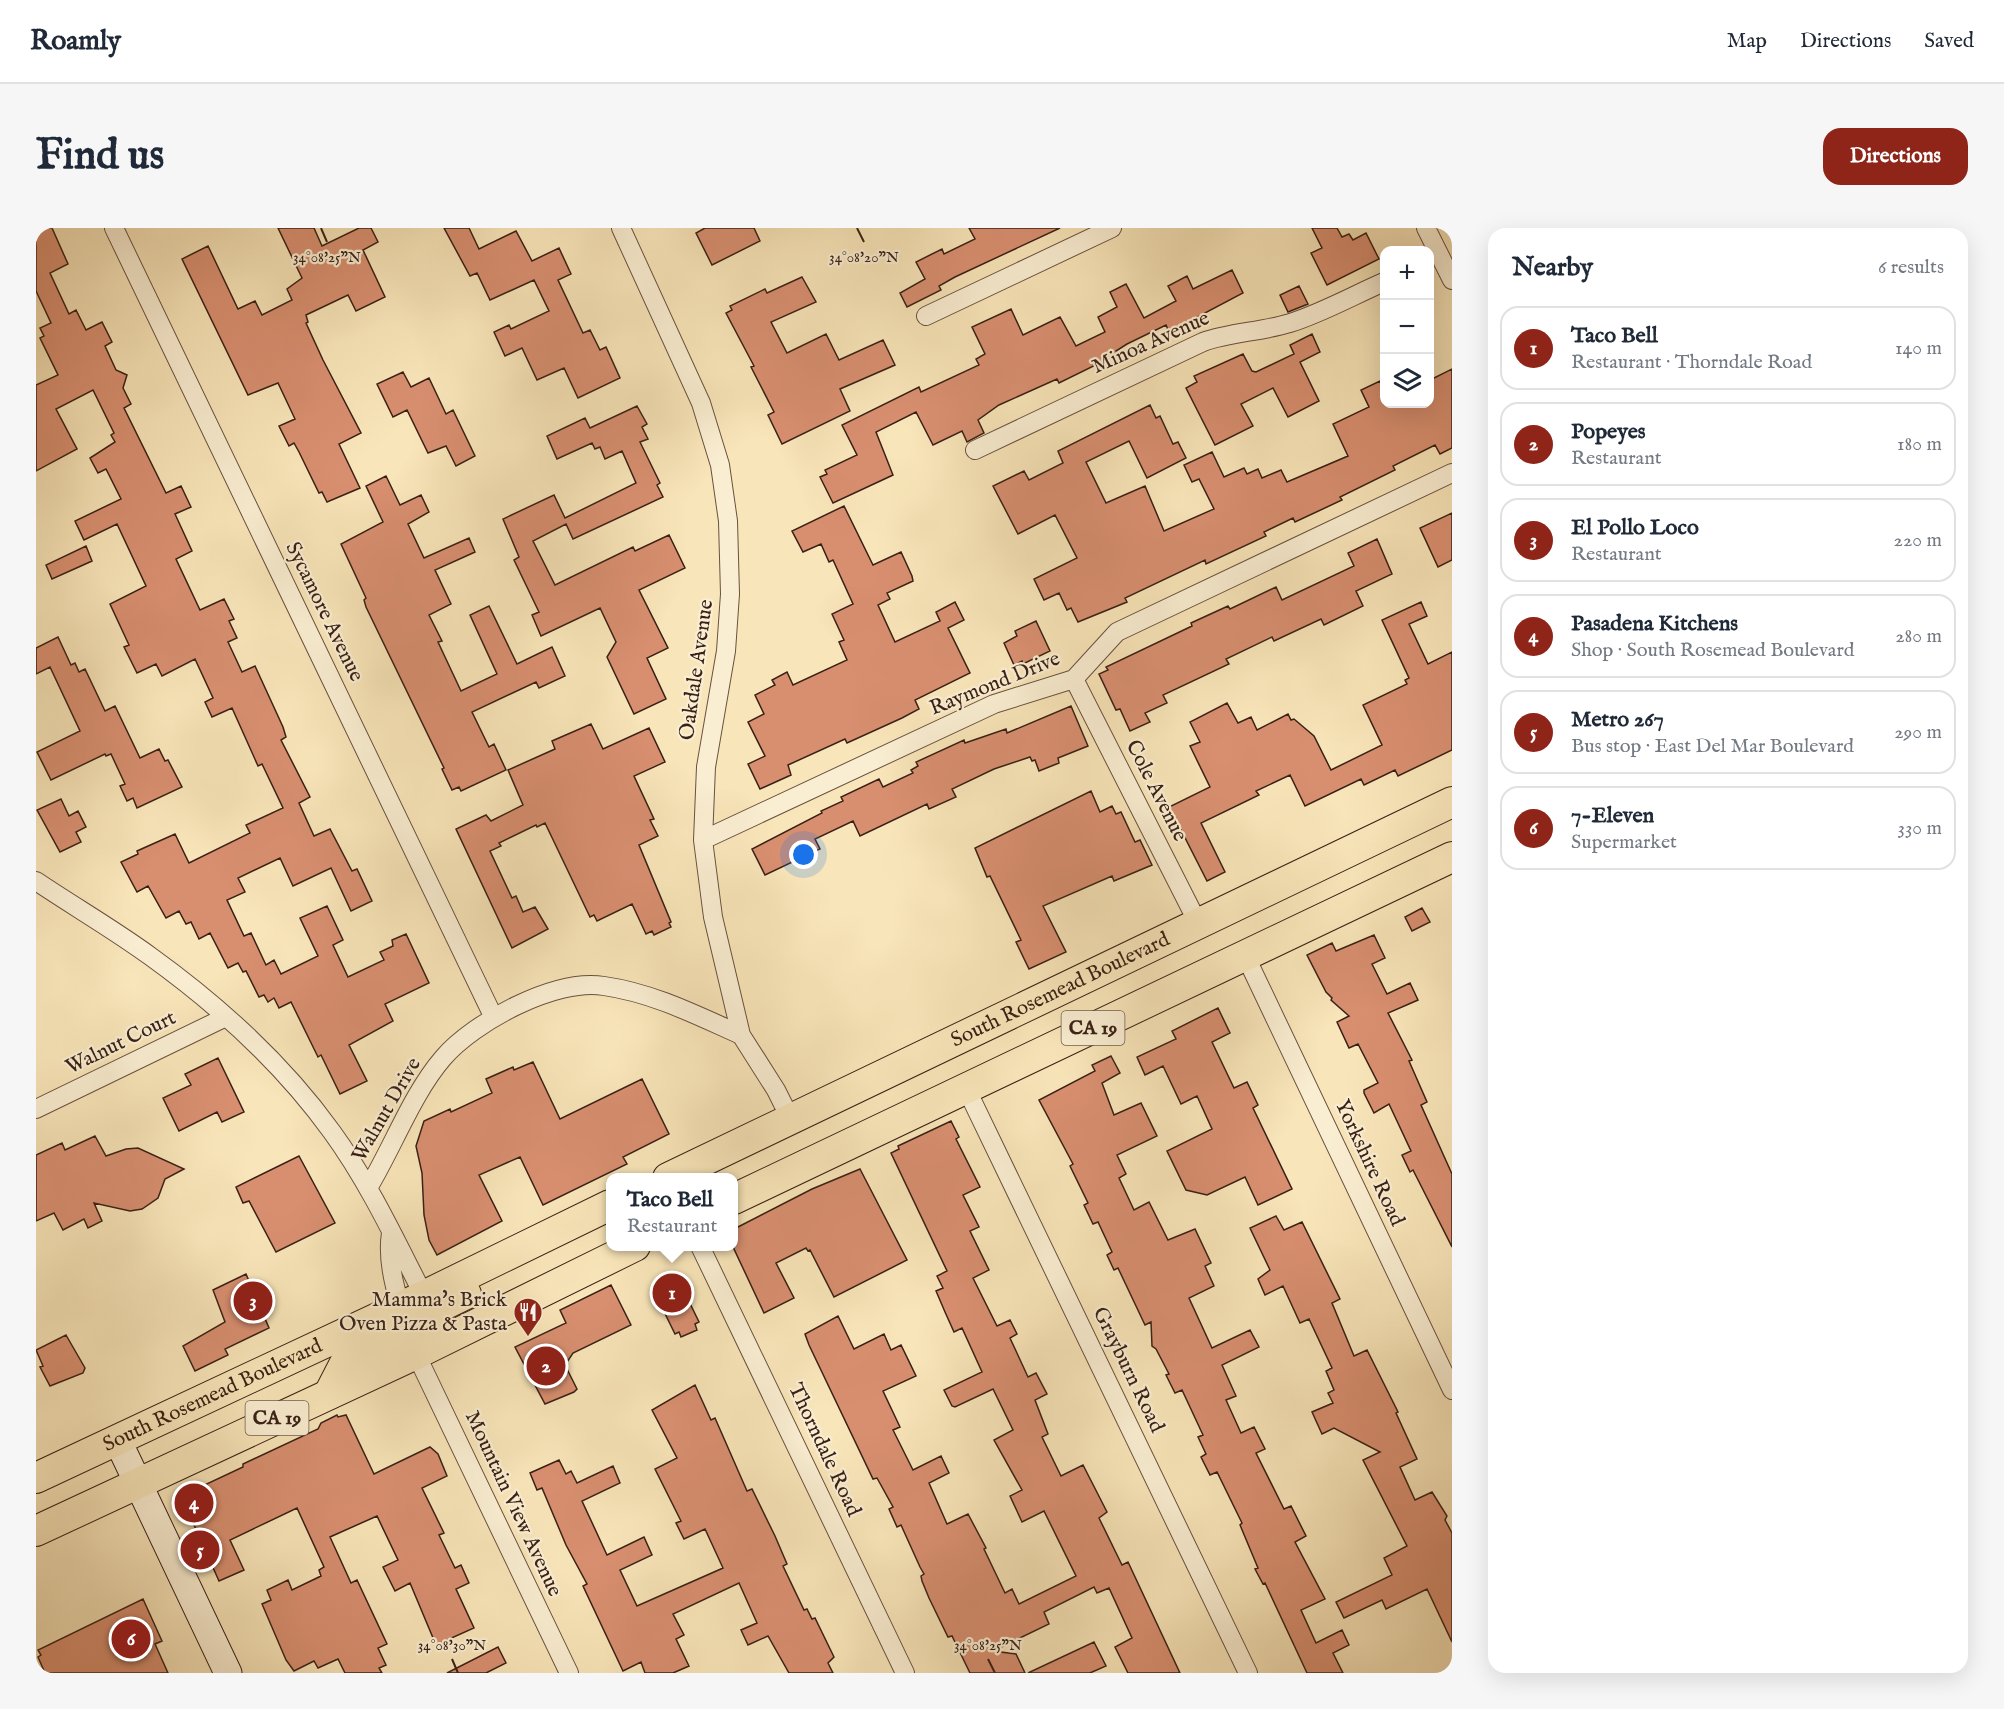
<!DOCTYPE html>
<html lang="en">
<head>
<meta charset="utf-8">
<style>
	:root { --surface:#fff; --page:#f6f6f7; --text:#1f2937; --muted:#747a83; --line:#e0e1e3; --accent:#8f2418 }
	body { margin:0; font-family:"IM FELL English",serif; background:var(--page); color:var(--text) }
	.controls { position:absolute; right:18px; top:18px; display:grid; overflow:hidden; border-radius:12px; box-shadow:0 6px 24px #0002 }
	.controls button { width:54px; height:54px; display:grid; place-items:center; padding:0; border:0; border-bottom:2px solid var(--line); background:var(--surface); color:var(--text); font:30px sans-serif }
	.you { position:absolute; left:768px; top:627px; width:21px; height:21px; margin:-15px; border:4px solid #fff; border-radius:50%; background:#1a73e8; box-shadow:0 0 0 9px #1a73e833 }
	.badge { display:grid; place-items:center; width:39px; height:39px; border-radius:50%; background:var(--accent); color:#fff; font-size:20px; font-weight:700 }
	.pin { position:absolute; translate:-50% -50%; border:3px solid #fff; box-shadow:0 2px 6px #0006 }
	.popup { position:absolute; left:570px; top:945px; width:132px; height:78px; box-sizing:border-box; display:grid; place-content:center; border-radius:12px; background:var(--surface); filter:drop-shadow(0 2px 4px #0005); font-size:20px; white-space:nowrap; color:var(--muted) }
	.popup b { font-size:22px; color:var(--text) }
	.popup::after { content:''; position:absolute; left:50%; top:100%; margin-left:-12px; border:12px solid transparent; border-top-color:var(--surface) }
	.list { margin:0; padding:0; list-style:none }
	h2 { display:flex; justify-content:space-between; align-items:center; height:78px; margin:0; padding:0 24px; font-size:26px }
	h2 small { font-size:20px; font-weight:400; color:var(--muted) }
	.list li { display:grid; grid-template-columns:39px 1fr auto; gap:18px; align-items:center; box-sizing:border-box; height:84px; margin:0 12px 12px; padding:0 12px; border:2px solid var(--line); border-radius:18px }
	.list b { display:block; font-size:22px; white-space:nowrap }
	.list p { margin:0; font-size:20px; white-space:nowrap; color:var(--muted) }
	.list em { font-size:20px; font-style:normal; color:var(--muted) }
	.icon { flex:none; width:33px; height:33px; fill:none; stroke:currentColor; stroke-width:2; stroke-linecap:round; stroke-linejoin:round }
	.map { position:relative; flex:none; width:1416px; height:1445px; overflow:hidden; border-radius:18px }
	header { display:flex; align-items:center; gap:36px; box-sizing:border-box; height:84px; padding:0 30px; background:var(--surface); border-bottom:2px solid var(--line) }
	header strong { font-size:28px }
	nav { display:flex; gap:33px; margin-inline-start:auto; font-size:21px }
	.intro { display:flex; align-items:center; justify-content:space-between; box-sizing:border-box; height:144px; padding:0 36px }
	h1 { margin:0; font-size:42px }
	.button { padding:15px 27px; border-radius:18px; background:var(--accent); color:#fff; font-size:21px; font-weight:700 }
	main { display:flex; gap:36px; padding:0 36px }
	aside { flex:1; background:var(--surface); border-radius:18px; box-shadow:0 6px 24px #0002 }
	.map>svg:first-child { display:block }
</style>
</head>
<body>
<header>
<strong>Roamly</strong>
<nav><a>Map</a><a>Directions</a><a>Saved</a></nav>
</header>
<div class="intro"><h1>Find us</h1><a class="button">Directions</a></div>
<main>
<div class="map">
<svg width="1416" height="1445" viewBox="0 0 1416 1445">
	<rect width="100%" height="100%" fill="#f8e5b9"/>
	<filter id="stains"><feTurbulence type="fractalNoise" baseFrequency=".00333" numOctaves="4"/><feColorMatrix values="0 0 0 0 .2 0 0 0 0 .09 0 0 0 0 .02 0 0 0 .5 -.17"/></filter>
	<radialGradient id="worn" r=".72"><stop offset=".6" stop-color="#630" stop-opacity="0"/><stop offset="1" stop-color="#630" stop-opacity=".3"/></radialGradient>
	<!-- building -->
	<path fill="#d88f70" stroke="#392016" stroke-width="1.5" d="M10,0H16L32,36L14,45L33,86L40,82L50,102L66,94L76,114L69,118L80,142L91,147L87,160L95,176L88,180L130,265L145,258L155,279L139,286L156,323L140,331L164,382L188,371L198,391L193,393L201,410L192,414L206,444L219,438L247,499L250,509L245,512L274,569L263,575L278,608L294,601L316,643L321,641L336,673L315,683L295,640L257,658L244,630L202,650L209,664L191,672L208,708L215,705L230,737L238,732L245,746L282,728L264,690L291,678L307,712L297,717L312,749L348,732L344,724L357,718L356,712L370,706L393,755L349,776L357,793L313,817L331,853L304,866L285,827L282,829L255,774L243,780L238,770L232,774L228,767L223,769L210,743L207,744L202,735L192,740L174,705L163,711L155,694L150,696L143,683L130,690L112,658L101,664L85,634L102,626L101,623L139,606L153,635L214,605L210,597L247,580L226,536L222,538L196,480L176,489L169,474L177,470L159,431L126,448L120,436L101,445L88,419L93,417L74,376L110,358L81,296L48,312L39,293L85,271L70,241L62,245L54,230L79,214L75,207L78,205L57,162L20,181L41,221L0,243V157L22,147L4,110L8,108L4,100L15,95L0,63V5Z
		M242,0H278L286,18L323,0H335L342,14L327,22L349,69L320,83L312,67L270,87L272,94L270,95L287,132L325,205L303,216L324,260L291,274L286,264L283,265L263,224L258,215L253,218L243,198L259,191L242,155L212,167L146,31L172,18L202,81L219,73L226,87L256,72L251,61L266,50Z
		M408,0H433L443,21L480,3L496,33L523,20L535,46L522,52L547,105L554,102L564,122L570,119L584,150L542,170L528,140L501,152L486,120L469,128L458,104L473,97L475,101L513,83L498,52L454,72L441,45L434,48Z
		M669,0H718L724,13L676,37L660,5Z
		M933,0H1024L919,49L903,58L905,62L871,79L864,65L889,51L880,34L906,21L908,26L939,11Z
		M1276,0H1301L1306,9L1313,6L1317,12L1330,5L1343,31L1291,57L1275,25L1286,20Z
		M1196,42L1207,65L1133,104L1130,97L1091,116L1080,123L1082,126L1023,155L1021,151L963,177L942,192L948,205L931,214L926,203L897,217L880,184L840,204L857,247L797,275L784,249L791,246L789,242L821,227L806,197L883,159L885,164L943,137L940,131L949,126L936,99L975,81L987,107L1024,89L1040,118L1069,104L1062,89L1081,79L1074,64L1090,56L1108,90L1140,73L1132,58L1151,48L1157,61Z
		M766,49L780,74L735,94L751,125L790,106L803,132L847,112L859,137L804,161L814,183L746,216L732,187L738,184L715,139L718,138L690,85L696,82L694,78L729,61L731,65Z
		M1263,58L1272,76L1252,84L1244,67Z
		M1276,106L1284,124L1264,134L1283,173L1252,189L1237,160L1205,176L1217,198L1179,217L1150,160L1161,154L1158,148L1207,126L1216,143L1220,144L1258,126L1254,117Z
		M1416,141V220L1404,226L1399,217L1357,238L1359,242L1304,269L1306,272L1259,294L1257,290L1228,304L1230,308L1170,336L1169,332L1089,370L1091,374L1042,394L1035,380L1031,382L1023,365L1008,372L998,351L1041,330L1019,287L982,306L957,258L988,243L993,252L1027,235L1022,223L1114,177L1120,190L1124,188L1137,216L1142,214L1150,230L1111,250L1093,213L1050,234L1070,275L1109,258L1128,303L1178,281L1163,251L1156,254L1148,237L1176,224L1188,249L1208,240L1211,246L1222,241L1226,250L1245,242L1251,254L1312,228L1297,196L1333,179L1325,162L1344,153L1348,162V176H1394V152Z
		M367,144L375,159L393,150L410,186L417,182L439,228L420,238L410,218L392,225L371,182L357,189L341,156Z
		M601,178L611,196L606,199L612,211L604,214L624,255L621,257L627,269L537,311L530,296L497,313L519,357L597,319L599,323L633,307L649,340L603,362L632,420L611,430L630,471L598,486L571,429L580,414L564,380L505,408L496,387L503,384L478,332L483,329L467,291L518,267L529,290L600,255L586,223L569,231L564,219L559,221L556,215L521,231L511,208L549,190L554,200Z
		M350,248L364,277L385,267L393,284L372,296L388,330L433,310L439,324L399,342L415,376L393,387L406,413L402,414L425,463L461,446L434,387L453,378L481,436L516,419L529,448L503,460L500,454L436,484L453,519L458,516L470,542L425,563L423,559L416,562L406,541L408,540L330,379L328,372L330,370L305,316L347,294L330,258Z
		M808,278L837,337L865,324L876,348L877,353L851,365L854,371L842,377L859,414L904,393L900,384L919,374L928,392L912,400L934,445L879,472L883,481L866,490L811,515L809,511L752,537L755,547L724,561L712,536L729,528L712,494L728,486L719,467L739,457L736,452L751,444L757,457L811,432L803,414L808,412L796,386L817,376L797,332L793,334L785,316L767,324L756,303Z
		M1416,285V332L1402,339L1384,300Z
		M1341,311L1356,346L1320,363L1327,378L1288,397L1285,391L1238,413L1236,409L1190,431L1193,436L1127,467L1131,475L1109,485L1114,494L1094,503L1084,481L1080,482L1063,446L1072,442L1070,439L1156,398L1155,395L1192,378L1194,381L1240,359L1246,372L1318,338L1312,325Z
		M50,318L56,333L16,351L10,337Z
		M1385,374L1391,388L1373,396L1392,436L1416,424V522L1362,548L1359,542L1328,557L1325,551L1269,578L1254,547L1220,563L1223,567L1165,595L1189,644L1171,653L1144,600L1139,602L1129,581L1174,559L1154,518L1164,514L1154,494L1191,475L1202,495L1215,489L1221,502L1252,486L1255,492L1258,491L1278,508L1295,542L1346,517L1327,477L1371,456L1369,452L1373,450L1346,392Z
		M1000,393L1014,423L987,436L986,433L978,437L968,415L981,408L979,403Z
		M22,409L35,437L39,435L43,444L49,441L69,483L79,478L104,530L123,521L129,533L132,532L146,559L101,580L97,570L91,573L84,558L89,556L75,526L70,528L69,526L15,552L1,524L44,503L14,439L0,446V420Z
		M1035,478L1052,518L1022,530L1023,535L1003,543L999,532L996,533L994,529L958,541L916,561L920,569L893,581L891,576L824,608L817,593L779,611L784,621L729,647L716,621L786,585L785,583L807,573L805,569L843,551L847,559L877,545L875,542L882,538L880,534L928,512L929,515L970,501L971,505Z
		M555,496L567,521L613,500L629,534L598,548L618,591L614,592L622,608L603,617L635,694L633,695L635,699L618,707L616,703L610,706L596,676L561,693L558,687L554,689L509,595L501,599L500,597L463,615L465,618L454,623L476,670L480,668L487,684L499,679L512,701L476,720L420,601L450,587L455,593L487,577L472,542L519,521L516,513Z
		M1055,563L1064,584L1076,578L1080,586L1085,584L1099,614L1104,612L1116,637L1078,653L1076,648L1007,678L1030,724L993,741L980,714L985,712L954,648L951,649L939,620Z
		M25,571L33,588L42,583L50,599L40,604L45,614L24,624L1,582Z
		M1386,680L1394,694L1376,703L1369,689Z
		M1338,707L1349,730L1336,736L1351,766L1374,755L1382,772L1352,785L1376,832L1373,833L1391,874L1385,877L1416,946V1019L1377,942L1374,944L1366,927L1375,923L1353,876L1338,885L1328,865V862L1342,855L1322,816L1313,820L1301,794L1313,788L1295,772L1296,770L1290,764L1271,727L1296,715L1300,723Z
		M1182,780L1194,805L1176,814L1198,860L1211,854L1222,877L1217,880L1256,961L1222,977L1209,949L1171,967L1150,962L1131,923L1176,901L1161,868L1145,876L1127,838L1109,847L1101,829L1140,811L1136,803Z
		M1075,828L1084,845L1066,855L1078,887L1105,875L1121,908L1081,927L1090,946L1083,950L1098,982L1113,974L1132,1012L1159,1001L1175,1035L1169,1038L1178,1058L1153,1070L1176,1120L1214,1102L1223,1119L1186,1137L1200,1168L1190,1172L1205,1205L1218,1199L1229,1221L1220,1225L1248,1281L1255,1278L1270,1308L1259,1314L1289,1371L1265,1382L1280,1415L1306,1402L1313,1417L1297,1425L1307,1445H1271L1229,1355L1227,1356L1219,1341L1222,1340L1204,1297L1206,1295L1181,1244L1174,1247L1165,1229L1170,1226L1162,1209L1167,1207L1146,1162L1139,1165L1130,1147L1133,1146L1120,1121L1116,1118L1115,1094L1109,1097L1082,1040L1078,1042L1071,1027L1076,1024L1062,994L1057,996L1048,977L1052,975L1034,938L1037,936L1003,872L1059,843L1056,837Z
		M182,830L208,884L186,894L181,884L143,903L127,870L155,857L149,846Z
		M497,834L524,891L606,851L633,906L587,929L591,936L507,977L484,929L443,947L466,993L401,1027L393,1012L388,987L386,945L380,918L388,893L414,881L415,884L456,865L450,851L477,839L478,842Z
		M915,893L923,909L920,911L944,959L927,967L943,999L934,1003L953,1042L937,1050L961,1098L974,1092L981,1106L974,1110L992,1149L1000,1145L1011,1166L999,1172L1012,1206L1006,1209L1025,1248L1047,1237L1071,1284L1063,1290L1086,1337L1092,1334L1144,1445H1092L1079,1419L1096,1410L1073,1360L1061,1365L1058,1359L1008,1384L1013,1396L957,1423L980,1426L989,1445H934L916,1408L912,1409L893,1370L886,1353L885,1348L888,1346L884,1339L865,1297L861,1299L853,1281L857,1279L841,1250L837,1251L773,1117L769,1106L802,1088L818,1121L848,1106L855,1122L865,1117L880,1148L847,1163L864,1199L857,1202L877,1242L905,1228L913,1245L893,1255L911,1296L932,1286L950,1320L948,1321L969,1365L976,1361L983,1376L1040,1348L1008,1283L986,1294L974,1268L986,1262L958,1212L977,1202L957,1161L919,1179L916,1178L908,1162L946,1144L926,1100L918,1104L909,1084L900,1063L907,1060L901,1048L911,1043L855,925L863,921L862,918Z
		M59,908L70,928L90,921L102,920L148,941L129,951L122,970L106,981L94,983L58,975L66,993L52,1000L48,991L27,1002L18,985L0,993V927L26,915L29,922Z
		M263,928L299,995L240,1024L213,973L207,975L200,959Z
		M824,941L871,1032L798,1069L774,1022L772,1023L770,1020L740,1035L758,1070L728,1085L698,1021V1001L776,961Z
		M1240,988L1248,1002L1266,994L1304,1071L1296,1075L1318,1128L1331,1122L1362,1184L1360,1185L1381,1231L1364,1239L1379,1272L1396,1264L1411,1288L1409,1292L1416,1305V1414L1391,1361L1350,1381L1346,1372L1308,1390L1300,1374L1356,1347L1348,1330L1371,1318L1327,1232L1344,1224L1298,1200L1286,1206L1276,1184L1297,1175L1292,1165L1298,1162L1290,1143L1296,1140L1273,1091L1264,1095L1247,1058L1229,1067L1222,1051L1234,1042L1214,1000Z
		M210,1046L233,1100L189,1121L192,1127L159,1143L147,1118L189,1094L177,1062Z
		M642,1051L663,1094L659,1096L661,1102L645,1109L643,1104L639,1106L618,1063Z
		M575,1057L595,1097L537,1125L529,1137L541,1161L538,1164L509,1176L479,1119L530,1095L524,1082Z
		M30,1107L49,1140L47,1145L14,1158L4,1139L7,1138L0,1122Z
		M659,1157L675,1192L679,1190L711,1263L716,1261L739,1308L751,1336L747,1338L768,1382L771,1381L776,1391L779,1390L798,1429L792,1435L797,1445H753L732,1408L712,1417L705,1402L721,1395L703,1355L637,1386L648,1407L640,1411L653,1438L637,1445H609L605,1434L587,1443L547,1358L551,1356L530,1317L506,1260L501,1262L494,1245L523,1232L530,1246L535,1243L541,1255L577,1238L584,1255L546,1273L571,1327L608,1309L616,1327L584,1342L601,1378L687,1340L669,1301L648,1311L640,1295L645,1293L619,1241L641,1230L616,1182Z
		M301,1187L302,1189L310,1187L338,1246L394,1219L402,1226L411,1248L386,1260L408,1305L403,1307L419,1340L425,1337L433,1355L420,1361L438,1400L400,1417L374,1355L359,1363L347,1339L362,1332L341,1288L294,1309L315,1355L321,1352L351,1416L342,1420L350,1437L343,1440L346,1445H309L302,1431L282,1440L278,1433L258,1443L250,1432L226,1376L235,1372L231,1362L252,1352L256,1362L285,1348L283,1342L288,1339L261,1280L194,1312L208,1342L183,1353L145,1268L207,1239V1236L282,1201L285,1195Z
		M107,1371L126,1413L119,1416L132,1445H9L2,1429L5,1427L2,1422Z
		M1058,1414L1070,1438L1054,1445H992Z
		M462,1419L470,1435L450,1445H411Z"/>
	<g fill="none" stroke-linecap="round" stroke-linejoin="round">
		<!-- minor casing -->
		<g stroke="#69513f" stroke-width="20">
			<path id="minor" d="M78,0L457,788
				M585,0L665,175L684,237L692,293L694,366L690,423L670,539L667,612L677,689L705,807L740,862L755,892
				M1390,0L1416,52
				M890,88L1076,0
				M939,222L1167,114C1195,104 1225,104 1254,95C1286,85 1318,67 1348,54
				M1038,451L1162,695
				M667,612L958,476L1038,451L1081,404L1416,245
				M0,653C37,678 77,701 114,728C182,777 247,836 296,904C333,955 359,1011 387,1066
				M1209,727L1416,1162
				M930,860L1212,1445
				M0,881L190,789
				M332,960C357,919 376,866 407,830C438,794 519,750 568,758C617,765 660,787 705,807
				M355,1005C351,1030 357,1055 365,1079
				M664,1018L869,1445
				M380,1126L533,1445"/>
		</g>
		<!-- secondary casing -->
		<g stroke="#392016" stroke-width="29">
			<path id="secondary" d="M81,1211L192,1445"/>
		</g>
		<!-- primary casing -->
		<g stroke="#392016" stroke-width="32">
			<g id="primary">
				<path id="s1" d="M632,950L1416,574"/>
				<path d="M698,971L1416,629"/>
				<path d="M380,1126L397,1082L430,1066"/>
				<path d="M293,1166L312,1129L366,1102L385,1069"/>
				<path id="s2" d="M0,1250L365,1079L574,977"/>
				<path d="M0,1303L380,1126L599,1018"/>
			</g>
		</g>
		<!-- minor -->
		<use href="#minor" stroke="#faeed2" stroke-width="18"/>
		<!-- secondary -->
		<use href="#secondary" stroke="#faeed2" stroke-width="27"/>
		<!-- primary -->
		<use href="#primary" stroke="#f8e5b9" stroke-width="30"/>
	</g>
	<!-- ticks -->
	<path fill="none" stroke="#392016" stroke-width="2" d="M285,0L291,14M821,0L828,14M416,1431L422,1445M952,1431L959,1445"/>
	<!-- icons -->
	<defs>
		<g id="restaurant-pin" transform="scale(1.5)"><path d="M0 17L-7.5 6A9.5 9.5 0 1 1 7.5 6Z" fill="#8f2418" stroke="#faeed2"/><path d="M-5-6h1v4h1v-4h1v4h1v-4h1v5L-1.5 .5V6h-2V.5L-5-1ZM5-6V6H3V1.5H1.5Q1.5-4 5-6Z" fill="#fff"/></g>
	</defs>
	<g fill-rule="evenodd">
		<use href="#restaurant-pin" x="492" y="1084"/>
	</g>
	<g text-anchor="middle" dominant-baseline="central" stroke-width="4.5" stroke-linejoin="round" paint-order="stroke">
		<!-- shield labels -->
		<g fill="#faeed2" stroke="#735e4e" stroke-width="1.5">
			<rect x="1025.5" y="783" width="63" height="34" rx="4.5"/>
			<rect x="209.5" y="1173" width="63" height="34" rx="4.5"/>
		</g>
		<g font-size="20" font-weight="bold" fill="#392016">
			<text x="1057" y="800">CA 19</text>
			<text x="241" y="1190">CA 19</text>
		</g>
		<!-- street labels -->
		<g font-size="21" fill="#392016" stroke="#faeed2">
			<text transform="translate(1115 115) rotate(-24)">Minoa Avenue</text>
			<text transform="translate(288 384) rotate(64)">Sycamore Avenue</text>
			<text transform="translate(661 442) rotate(-82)">Oakdale Avenue</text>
			<text transform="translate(959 456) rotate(-22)">Raymond Drive</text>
			<text transform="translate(1120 563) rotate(63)">Cole Avenue</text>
			<text stroke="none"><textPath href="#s1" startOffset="435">South Rosemead Boulevard</textPath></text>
			<text transform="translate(85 815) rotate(-26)">Walnut Court</text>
			<text transform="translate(351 882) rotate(-60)">Walnut Drive</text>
			<text transform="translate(1333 935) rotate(65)">Yorkshire Road</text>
			<text transform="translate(1092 1142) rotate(64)">Grayburn Road</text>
			<text stroke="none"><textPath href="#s2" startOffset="195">South Rosemead Boulevard</textPath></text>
			<text transform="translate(788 1222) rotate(65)">Thorndale Road</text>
			<text transform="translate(477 1276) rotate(65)">Mountain View Avenue</text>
		</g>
		<!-- poi labels -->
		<g font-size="21" fill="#392016" stroke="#faeed2" text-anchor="end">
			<text x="471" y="1072">Mamma's Brick<tspan x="471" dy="24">Oven Pizza &amp; Pasta</tspan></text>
		</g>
	</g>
	<g font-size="15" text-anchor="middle" fill="#392016" stroke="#faeed2" stroke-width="4.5" stroke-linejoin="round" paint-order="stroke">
		<text x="291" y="34">34°08'25"N</text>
		<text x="828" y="34">34°08'20"N</text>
		<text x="416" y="1422">34°08'30"N</text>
		<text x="952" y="1422">34°08'25"N</text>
	</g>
	<rect width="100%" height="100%" filter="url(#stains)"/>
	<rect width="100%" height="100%" fill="url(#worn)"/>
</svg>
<div class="controls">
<button>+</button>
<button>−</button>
<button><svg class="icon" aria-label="layers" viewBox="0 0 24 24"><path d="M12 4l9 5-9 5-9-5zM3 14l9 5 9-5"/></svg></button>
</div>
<div class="you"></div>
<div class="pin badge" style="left:636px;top:1065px">1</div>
<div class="popup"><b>Taco Bell</b>Restaurant</div>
<div class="pin badge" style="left:510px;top:1138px">2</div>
<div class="pin badge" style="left:217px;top:1073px">3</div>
<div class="pin badge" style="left:158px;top:1275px">4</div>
<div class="pin badge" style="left:164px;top:1322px">5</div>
<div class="pin badge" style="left:95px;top:1411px">6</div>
</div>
<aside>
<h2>Nearby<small>6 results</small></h2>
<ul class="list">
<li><span class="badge">1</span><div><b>Taco Bell</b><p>Restaurant · Thorndale Road</p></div><em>140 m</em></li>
<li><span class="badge">2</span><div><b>Popeyes</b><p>Restaurant</p></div><em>180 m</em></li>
<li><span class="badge">3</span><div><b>El Pollo Loco</b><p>Restaurant</p></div><em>220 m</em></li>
<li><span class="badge">4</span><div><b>Pasadena Kitchens</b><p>Shop · South Rosemead Boulevard</p></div><em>280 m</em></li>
<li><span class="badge">5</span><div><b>Metro 267</b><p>Bus stop · East Del Mar Boulevard</p></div><em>290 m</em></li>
<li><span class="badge">6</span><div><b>7-Eleven</b><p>Supermarket</p></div><em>330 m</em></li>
</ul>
</aside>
</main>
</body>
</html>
